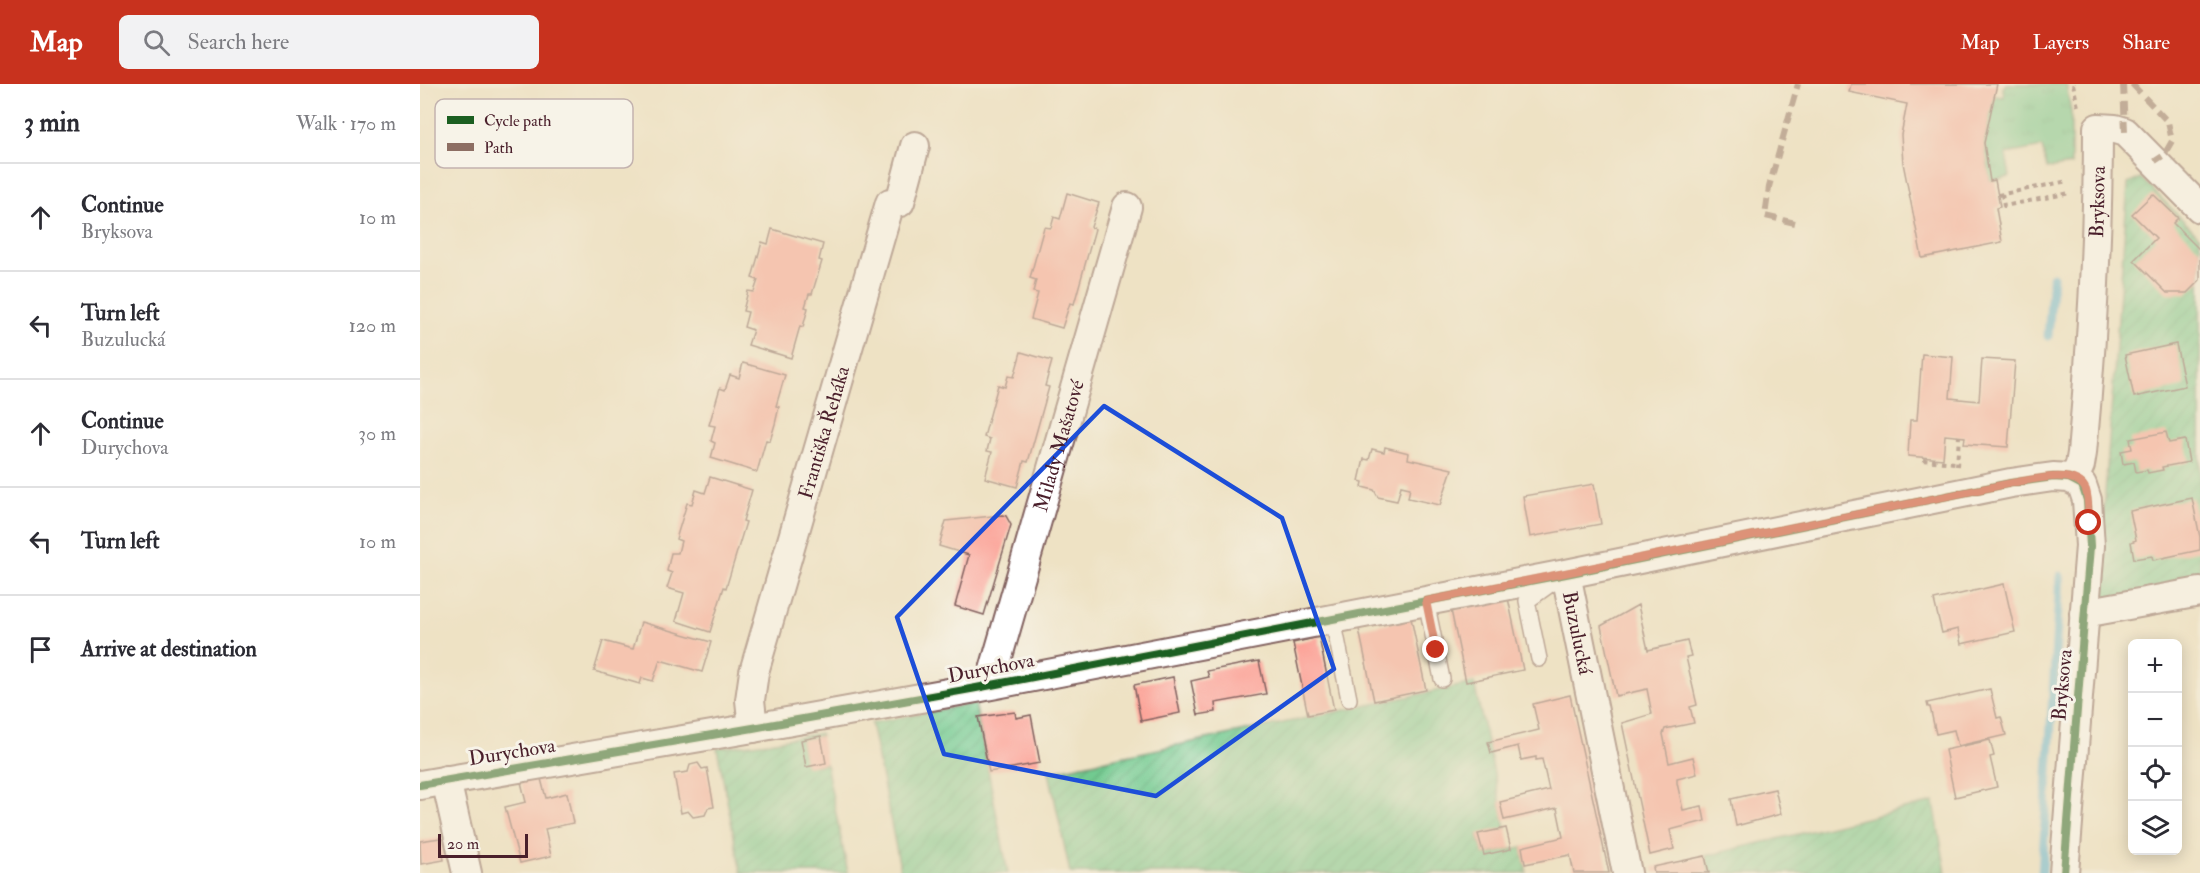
<!DOCTYPE html>
<html lang="en">
<head>
<meta charset="utf-8">
<style>
	:root { --surface:#fff; --page:#f2f2f3; --text:#2b2b33; --muted:#7c7c81; --line:#e1e1e2; --accent:#c8321e }
	body { margin:0; font-family:"IM FELL Double Pica",serif; background:var(--page); color:var(--text) }
	.controls { position:absolute; right:18px; bottom:18px; display:grid; overflow:hidden; border-radius:9px; box-shadow:0 3px 15px #0003 }
	.controls button { width:54px; height:54px; display:grid; place-items:center; padding:0; border:0; border-bottom:2px solid var(--line); background:var(--surface); color:var(--text); font:30px sans-serif }
	.scale { position:absolute; left:18px; bottom:15px; width:90px; box-sizing:border-box; padding-left:6px; border:3px solid #4a1f2b; border-top:0; font-size:16px; line-height:21px; white-space:nowrap; color:#4a1f2b; -webkit-text-stroke:4px #f7f3e8; paint-order:stroke }
	.stop { position:absolute; width:18px; height:18px; margin:-14px; border:4px solid #c8321e; border-radius:50%; background:#fff }
	.stop.end { background:#c8321e; border-color:#fff; box-shadow:0 2px 6px #0008 }
	.list { margin:0; padding:0; list-style:none }
	h2 { display:flex; justify-content:space-between; align-items:center; height:78px; margin:0; padding:0 24px; font-size:26px }
	h2 small { font-size:20px; font-weight:400; color:var(--muted) }
	.list li { display:grid; grid-template-columns:39px 1fr auto; gap:18px; align-items:center; box-sizing:border-box; height:108px; padding:0 24px; border-top:2px solid var(--line) }
	.list b { display:block; font-size:22px; white-space:nowrap }
	.list p { margin:0; font-size:20px; white-space:nowrap; color:var(--muted) }
	.list em { font-size:20px; font-style:normal; color:var(--muted) }
	.icon { flex:none; width:33px; height:33px; fill:none; stroke:currentColor; stroke-width:2; stroke-linecap:round; stroke-linejoin:round }
	.map { position:relative; flex:none; width:1780px; height:789px; overflow:hidden }
	header { display:flex; align-items:center; gap:36px; box-sizing:border-box; height:84px; padding:0 30px; background:var(--accent); color:#fff }
	header strong { font-size:28px }
	nav { display:flex; gap:33px; margin-inline-start:auto; font-size:21px }
	.search { width:420px; height:54px; background:var(--page); display:flex; align-items:center; gap:15px; box-sizing:border-box; padding:0 21px; border-radius:9px; color:var(--muted); font-size:22px }
	main { display:flex }
	aside { flex:1; background:var(--surface) }
	.map>svg:first-child { display:block }
</style>
</head>
<body>
<header>
<strong>Map</strong>
<div class="search"><svg class="icon" aria-label="search" viewBox="0 0 24 24"><circle cx="10" cy="10" r="6"/><path d="M15 15l6 6"/></svg>Search here</div>
<nav><a>Map</a><a>Layers</a><a>Share</a></nav>
</header>
<main>
<aside>
<h2>3 min<small>Walk · 170 m</small></h2>
<ul class="list">
<li><svg class="icon" aria-label="ahead" viewBox="0 0 24 24"><path d="M12 20V5M6 11l6-6 6 6"/></svg><div><b>Continue</b><p>Bryksova</p></div><em>10 m</em></li>
<li><svg class="icon" aria-label="left" viewBox="0 0 24 24"><path d="M17 20v-9H6M10 6l-5 5 5 5"/></svg><div><b>Turn left</b><p>Buzulucká</p></div><em>120 m</em></li>
<li><svg class="icon" aria-label="ahead" viewBox="0 0 24 24"><path d="M12 20V5M6 11l6-6 6 6"/></svg><div><b>Continue</b><p>Durychova</p></div><em>30 m</em></li>
<li><svg class="icon" aria-label="left" viewBox="0 0 24 24"><path d="M17 20v-9H6M10 6l-5 5 5 5"/></svg><div><b>Turn left</b></div><em>10 m</em></li>
<li><svg class="icon" aria-label="arrive" viewBox="0 0 24 24"><path d="M6 21V4h12l-3 4 3 4H6"/></svg><div><b>Arrive at destination</b></div></li>
</ul>
</aside>
<div class="map">
<svg width="1780" height="789" viewBox="0 0 1780 789">
	<defs>
		<pattern id="grass-tufts" width="24" height="20" patternUnits="userSpaceOnUse" patternTransform="scale(1.5)"><rect width="24" height="20" fill="#71ca90"/><path d="M3 7l-1-3M5 7V3M7 7l1-3M15 17l-1-3M17 17v-4M19 17l1-3" fill="none" stroke="#63ad7c"/></pattern>
		<pattern id="garden-furrows" width="10" height="10" patternUnits="userSpaceOnUse" patternTransform="scale(1.5)"><rect width="10" height="10" fill="#71ca90"/><path d="M-1 1l2-2M0 10L10 0M9 11l2-2" fill="none" stroke="#63ad7c"/></pattern>
	</defs>
	<rect width="100%" height="100%" fill="#f7f3e8"/>
	<filter id="ink" filterUnits="userSpaceOnUse"><feTurbulence type="fractalNoise" baseFrequency=".0167" numOctaves="2"/><feDisplacementMap in="SourceGraphic" scale="12" xChannelSelector="R" yChannelSelector="G"/><feConvolveMatrix kernelMatrix="1 2 1 2 8 2 1 2 1" color-interpolation-filters="sRGB"/></filter>
	<filter id="wash" filterUnits="userSpaceOnUse"><feTurbulence type="fractalNoise" baseFrequency=".008" numOctaves="4" result="noise"/><feDisplacementMap in="SourceGraphic" scale="24" xChannelSelector="R" yChannelSelector="G"/><feGaussianBlur stdDeviation="1.35" result="paint"/><feColorMatrix in="noise" values="0 0 0 0 0 0 0 0 0 0 0 0 0 0 0 0 0 1.4 0 .05"/><feComposite in="paint" operator="in"/></filter>
	<g filter="url(#wash)">
		<rect width="100%" height="100%" fill="#eee2c4"/>
		<!-- grass -->
		<path fill="url(#grass-tufts)" stroke="#5e745e" stroke-width="1.5" d="M1586,0H1646L1651,27V81L1627,85L1622,63L1586,70L1590,93L1570,97L1564,59L1574,12L1584,13L1583,4Z"/>
		<!-- garden -->
		<path fill="url(#garden-furrows)" stroke="#5e745e" stroke-width="1.5" d="M1721,94L1780,153V495L1677,518L1708,100Z
			M1054,599L1086,744L1058,751L1064,771L1102,763L1107,789H650L629,688Z
			M555,619L588,789H481L451,639Z
			M400,649L401,652L381,657L387,682L406,680L428,789H321L297,664L349,658Z
			M1514,718L1526,789H1289L1285,772Z"/>
		<g fill="none" stroke-linecap="round" stroke-linejoin="round">
			<!-- stream -->
			<path stroke="#5ab3d7" stroke-width="9" d="M1628,252L1633,193
				M1622,789L1640,492"/>
		</g>
		<g id="blocks">
			<!-- building -->
			<path fill="#fca398" d="M1431,0H1577L1564,59L1570,97L1575,96L1580,123L1576,124L1582,158L1502,174L1483,79L1481,51L1487,20L1429,8Z
				M647,109L679,119L671,143L675,145L654,220L650,219L642,244L611,235L618,209L613,208L616,196L610,194L624,143L631,144L634,133L640,135Z
				M1733,110L1758,134L1753,139L1780,166V196L1767,209H1747L1714,176L1736,154L1712,130Z
				M352,145L403,160L399,176L402,177L392,210H389L385,223L388,224L383,243L380,242L371,274L328,261L333,246L324,243L328,228L323,227L328,207L334,208L338,196L332,194L342,158L348,160Z
				M1756,260L1765,302L1714,313L1705,271Z
				M601,268L632,277L625,302L629,303L608,378L604,377L597,403L565,394L572,368L567,367L570,355L564,353L578,301L585,303L588,292L594,293Z
				M1502,270L1533,273L1530,314L1559,317L1562,275L1595,277L1588,363L1544,360L1545,353L1525,351L1523,375L1488,372L1490,336H1497Z
				M323,279L365,291L356,322L359,323L355,340L350,357L346,356L337,388L291,374L295,359L291,357L295,342L289,341L300,304L305,306L310,291L319,294Z
				M1746,348L1749,359L1765,356L1769,378L1742,383L1743,386L1728,389L1727,386L1716,388L1714,378L1703,380L1701,367L1712,365L1710,355Z
				M965,363L989,369L988,375L1032,385L1020,421L988,414L990,404L981,402L977,417L958,413L954,406L942,403L943,398L939,397L944,375L949,376L952,365L964,368Z
				M290,393L332,406L323,437L326,438L306,504L304,503L290,548L256,537L264,509L247,504L252,489L247,487L251,469H258L261,457L256,455L267,419L272,420L276,406L285,409Z
				M1174,400L1181,440L1110,453L1103,412Z
				M1772,414L1780,453V466L1733,476L1732,472L1714,475L1711,458L1716,456L1710,427Z
				M582,431L586,432L591,441L564,531L535,522L549,471L519,462L526,437Z
				M1584,500L1595,548L1541,560L1538,545L1522,549L1514,516Z
				M1088,514L1103,586L1046,598L1031,526Z
				M1218,521L1228,566L1267,557L1271,572L1266,573L1277,621L1270,623L1274,639L1245,645L1243,650L1249,679L1273,673L1277,690L1257,695V699L1263,726L1282,722L1285,737L1250,746L1254,765L1230,771L1202,639L1232,630L1227,605L1196,612L1181,542Z
				M991,534L1006,606L954,617L939,545Z
				M221,538L291,558L282,588L240,576L233,597L222,594L220,600L174,587L183,557L213,565Z
				M899,553L914,626L888,631L873,559Z
				M839,577L846,610L795,619L796,628L778,631L771,597L789,593L787,587Z
				M753,593L760,629L721,637L714,601Z
				M1570,605L1577,634L1581,633L1586,651L1538,662L1534,646L1516,650L1510,623H1508L1507,619Z
				M1150,611L1169,697L1189,789H1154L1150,771L1105,780L1102,763L1143,753L1137,724L1084,736L1080,718L1129,706L1122,675L1116,676V673L1101,676L1098,662L1071,669L1068,658L1119,646L1113,620Z
				M595,628L596,634L611,631L620,679L569,688L558,633Z
				M401,652L406,679L386,683L381,656Z
				M1570,656L1574,672L1570,673L1577,703L1535,713L1525,666Z
				M278,679L282,685L287,684L294,723L288,724L285,731L273,733L268,727L261,729L254,690L268,688L270,681Z
				M120,691L126,714L147,709L153,739L125,745L131,772L100,779L85,723L106,718L100,694Z
				M1355,705L1361,730L1316,742L1311,715Z
				M1086,744L1091,765L1064,771L1058,750Z
				M20,754L24,776L1,780L0,757Z
				M1285,772L1289,789H1234L1233,783Z"/>
		</g>
	</g>
	<g filter="url(#ink)">
		<use href="#blocks" fill-opacity="0" stroke="#836361" stroke-width="1.5"/>
		<g fill="none" stroke-linecap="round" stroke-linejoin="round">
			<!-- lane casing -->
			<g stroke="#836361" stroke-width="18">
				<path id="lane" d="M1006,517L1022,595
					M913,535L929,615
					M1119,575L1107,517L1132,499"/>
			</g>
			<!-- street casing -->
			<g stroke="#836361" stroke-width="32">
				<g id="street">
					<path id="s1" d="M1654,395L1660,381L1662,369C1672,261 1678,153 1678,44L1695,45L1705,48L1780,124"/>
					<path id="s2" d="M1146,490L1207,789"/>
					<path d="M1664,529L1780,508"/>
					<path id="s3" d="M570,600L707,123"/>
					<path id="s4" d="M333,644L330,616L334,588L470,119L480,118L495,62"/>
					<path d="M26,696L47,789"/>
					<path d="M0,701L333,644L556,604L1146,490L1591,399L1633,393L1649,394L1662,401L1667,416L1670,462L1644,789"/>
				</g>
			</g>
			<!-- path -->
			<path stroke="#836361" stroke-width="4" stroke-dasharray="4.5 4.5" stroke-linecap="butt" d="M1653,0L1658,23
				M1582,110L1584,122L1650,109
				M1578,111L1648,97
				M1503,376L1535,379
				M1537,382L1539,352"/>
			<!-- lane -->
			<use href="#lane" stroke="#fff" stroke-width="15"/>
			<!-- street -->
			<use href="#street" stroke="#fff" stroke-width="28"/>
			<!-- quiet -->
			<path stroke="#8d6e63" stroke-width="6" stroke-dasharray="12 6" stroke-linecap="butt" d="M1703,0L1705,48
				M1712,0L1748,38L1752,57L1744,71L1735,77
				M1375,139L1345,132L1349,103L1378,0"/>
			<!-- cycleway casing -->
			<g stroke="#f7f3e8" stroke-width="11">
				<path id="cycleway" d="M0,701L333,644L556,604L1146,490L1591,399L1633,393L1649,394L1662,401L1667,416L1670,462L1644,789"/>
			</g>
			<!-- cycleway -->
			<use href="#cycleway" stroke="#1b5e20" stroke-width="8"/>
		</g>
	</g>
	<g fill="none" stroke-linecap="round" stroke-linejoin="round" filter="url(#ink)">
		<!-- route -->
		<path stroke="#c8321e" stroke-width="8" d="M1016,566L1006,517L1592,399C1610,396 1657,383 1666,406C1669,416 1668,429 1669,439"/>
	</g>
	<!-- marked area -->
	<path d="M0 0H1780V789H0ZM684,322L862,434L914,585L736,712L524,670L477,533Z" fill="#eee2c4" fill-opacity=".55" fill-rule="evenodd"/>
	<path fill="none" stroke="#1d4ed8" stroke-width="4.5" stroke-linejoin="round" d="M684,322L862,434L914,585L736,712L524,670L477,533Z"/>
	<g text-anchor="middle" dominant-baseline="central" stroke-width="6" stroke-linejoin="round" paint-order="stroke">
		<!-- street labels -->
		<g font-size="20" fill="#4a1f2b" stroke="#f7f3e8">
			<text stroke="none"><textPath href="#s1" startOffset="279">Bryksova</textPath></text>
			<text stroke="none"><textPath href="#s4" startOffset="306">Františka Řeháka</textPath></text>
			<text stroke="none"><textPath href="#s3" startOffset="248">Milady Mašatové</textPath></text>
			<text stroke="none"><textPath href="#s2" startOffset="60">Buzulucká</textPath></text>
			<text transform="translate(571 584) rotate(-11)">Durychova</text>
			<text transform="translate(1642 601) rotate(-85)">Bryksova</text>
			<text transform="translate(92 668) rotate(-9)">Durychova</text>
		</g>
	</g>
	<!-- legend -->
	<rect x="15" y="15" width="198" height="69" rx="9" fill="#f7f3e8" stroke="#c3b3af" stroke-width="1.5"/>
	<rect x="27" y="32" width="27" height="8" fill="#1b5e20"/>
	<rect x="27" y="59" width="27" height="8" fill="#8d6e63"/>
	<g font-size="16" fill="#4a1f2b">
		<text x="64" y="42">Cycle path</text>
		<text x="64" y="69">Path</text>
	</g>
</svg>
<div class="controls">
<button>+</button>
<button>−</button>
<button><svg class="icon" aria-label="locate" viewBox="0 0 24 24"><circle cx="12" cy="12" r="6"/><path d="M12 2v4M12 18v4M2 12h4M18 12h4"/></svg></button>
<button><svg class="icon" aria-label="layers" viewBox="0 0 24 24"><path d="M12 4l9 5-9 5-9-5zM3 14l9 5 9-5"/></svg></button>
</div>
<div class="scale">20 m</div>
<div class="stop" style="left:1669px;top:439px"></div>
<div class="stop end" style="left:1016px;top:566px"></div>
</div>
</main>
</body>
</html>
